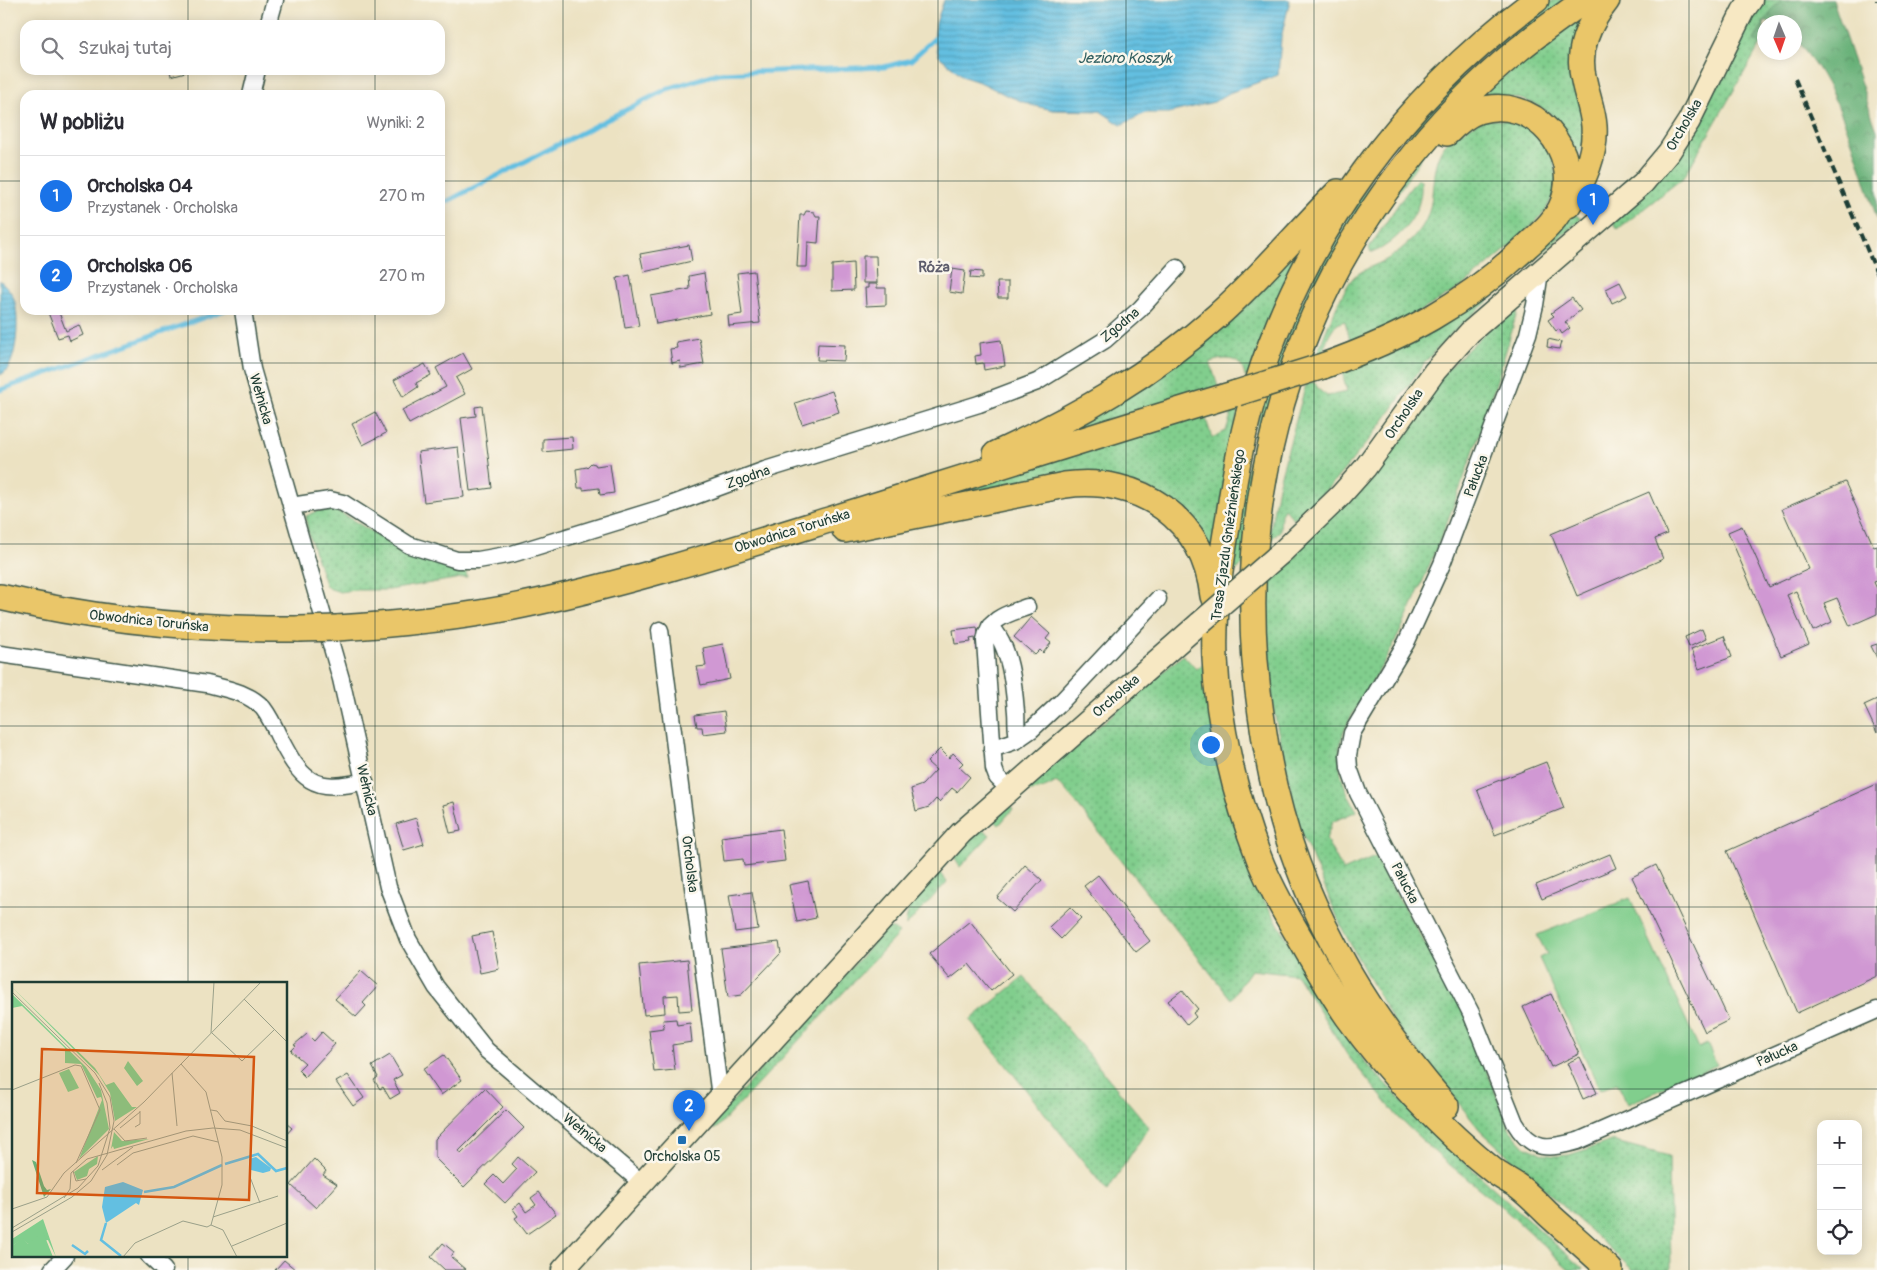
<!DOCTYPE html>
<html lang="pl">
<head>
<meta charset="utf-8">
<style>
	:root { --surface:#fff; --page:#f2f2f3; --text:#2b2b33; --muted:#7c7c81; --line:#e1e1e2; --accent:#1a73e8 }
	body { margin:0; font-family:Pangolin,sans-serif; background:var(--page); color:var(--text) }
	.controls { position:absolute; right:15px; bottom:15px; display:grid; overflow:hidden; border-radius:10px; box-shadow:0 2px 12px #0003 }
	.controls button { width:45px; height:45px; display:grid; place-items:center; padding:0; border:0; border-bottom:1px solid var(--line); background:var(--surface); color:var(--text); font:25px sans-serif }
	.compass { position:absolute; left:1757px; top:15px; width:45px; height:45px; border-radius:50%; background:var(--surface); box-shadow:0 2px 12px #0003; rotate:178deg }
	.you { position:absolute; left:1210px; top:744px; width:18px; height:18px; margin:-12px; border:4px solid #fff; border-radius:50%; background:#1a73e8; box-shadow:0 0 0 8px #1a73e833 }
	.badge { display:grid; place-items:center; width:32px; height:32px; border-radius:50%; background:var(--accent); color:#fff; font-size:16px; font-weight:700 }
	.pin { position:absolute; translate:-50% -41px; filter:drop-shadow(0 1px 2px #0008) }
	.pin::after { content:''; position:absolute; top:26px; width:18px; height:15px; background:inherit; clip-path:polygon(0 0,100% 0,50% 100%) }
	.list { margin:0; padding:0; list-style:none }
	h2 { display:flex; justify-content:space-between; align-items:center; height:65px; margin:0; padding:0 20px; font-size:21px }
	h2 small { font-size:16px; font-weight:400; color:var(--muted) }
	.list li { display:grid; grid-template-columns:32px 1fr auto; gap:15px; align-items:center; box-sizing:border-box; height:80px; padding:0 20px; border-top:1px solid var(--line) }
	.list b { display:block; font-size:19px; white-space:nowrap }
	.list p { margin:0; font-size:16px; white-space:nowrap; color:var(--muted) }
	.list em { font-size:16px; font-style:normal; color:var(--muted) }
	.icon { flex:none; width:28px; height:28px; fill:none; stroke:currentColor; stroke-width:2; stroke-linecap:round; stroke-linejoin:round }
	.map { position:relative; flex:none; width:1877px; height:1270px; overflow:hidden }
	.search { position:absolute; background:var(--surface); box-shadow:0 2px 12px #0003; left:20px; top:20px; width:425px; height:55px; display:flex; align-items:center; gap:12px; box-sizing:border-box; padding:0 18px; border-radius:15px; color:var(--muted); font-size:19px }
	.panel { position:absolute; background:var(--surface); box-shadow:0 2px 12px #0003; left:20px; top:90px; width:425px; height:225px; border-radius:15px }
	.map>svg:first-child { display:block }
</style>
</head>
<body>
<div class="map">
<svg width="1877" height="1270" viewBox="0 0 1877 1270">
	<defs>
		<pattern id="grass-dots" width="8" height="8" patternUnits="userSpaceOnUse" patternTransform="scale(1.25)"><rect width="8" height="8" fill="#81ce8d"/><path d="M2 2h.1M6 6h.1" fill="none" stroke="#69a874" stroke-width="1.8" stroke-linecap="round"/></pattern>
		<pattern id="forest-crowns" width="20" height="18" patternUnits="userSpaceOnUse" patternTransform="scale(1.25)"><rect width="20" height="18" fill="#68b178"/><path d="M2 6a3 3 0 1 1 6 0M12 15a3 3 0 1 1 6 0" fill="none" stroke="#559163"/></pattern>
		<pattern id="water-rules" width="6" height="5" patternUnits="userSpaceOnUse" patternTransform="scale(1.25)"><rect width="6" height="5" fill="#63bfe1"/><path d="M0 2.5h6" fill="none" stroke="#519cb7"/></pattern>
	</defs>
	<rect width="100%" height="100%" fill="#fbf7ec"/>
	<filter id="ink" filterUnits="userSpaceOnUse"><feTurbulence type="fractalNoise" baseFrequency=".02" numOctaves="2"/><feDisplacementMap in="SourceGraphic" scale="10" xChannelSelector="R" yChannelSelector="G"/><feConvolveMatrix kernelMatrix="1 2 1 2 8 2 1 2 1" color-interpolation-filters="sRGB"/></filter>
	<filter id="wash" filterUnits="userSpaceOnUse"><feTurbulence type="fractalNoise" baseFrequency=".0096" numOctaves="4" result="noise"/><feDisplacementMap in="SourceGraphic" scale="20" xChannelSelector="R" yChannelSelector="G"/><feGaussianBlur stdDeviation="1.12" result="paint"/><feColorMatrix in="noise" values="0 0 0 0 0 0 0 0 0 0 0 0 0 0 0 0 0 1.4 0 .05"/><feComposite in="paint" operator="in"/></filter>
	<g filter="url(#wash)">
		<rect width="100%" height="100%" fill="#ece2c2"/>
		<!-- grass -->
		<path fill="url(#grass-dots)" stroke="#508660" d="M1553,0H1568L1479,71L1283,365L1273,368L1297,310L1351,209L1440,96Z
			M1763,0H1796L1764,22V38L1684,177L1618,229L1611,219Z
			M1581,17V110L1584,141L1578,157C1573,148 1570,138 1564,129C1546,103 1516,94 1487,96L1485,93L1499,80Z
			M1484,119L1522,122L1553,154L1557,187L1545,212L1521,237L1463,286L1402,322L1357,340H1350L1345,321C1330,324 1327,340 1323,352L1317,354C1322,340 1345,283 1355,276C1364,269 1376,265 1386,260C1399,252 1414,239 1422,227C1440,200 1425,165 1448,141C1458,132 1473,126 1484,119Z
			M1418,178L1421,181C1423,208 1409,228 1388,244C1382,248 1377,252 1371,252L1369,248L1399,203Z
			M1574,213L1581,219L1451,334L1425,362L1378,429L1334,482L1312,505L1294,519L1284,508L1281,514L1280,531L1268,542L1278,486L1306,384L1314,382L1319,390L1327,396L1347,392L1342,371L1415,341L1464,312Z
			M1298,252L1299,254L1248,376L1245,377C1242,356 1226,357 1210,362L1218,387L1047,438Z
			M1508,310L1517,312C1488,417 1451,520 1406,619C1394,646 1379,671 1364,696C1355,711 1342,729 1340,747C1337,771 1345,791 1357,811L1332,822L1326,839L1343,871L1375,857L1464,1011L1510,1130L1526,1147L1543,1154L1555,1156L1569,1155L1612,1141L1669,1156L1671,1270H1633L1480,1130L1394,1022L1367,975L1343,930L1299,827L1273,708L1265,603L1261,584L1437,380Z
			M1273,394L1244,564L1233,573L1240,503L1263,397Z
			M1239,405L1214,551L1148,488L903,507L1204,413L1212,438L1226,431L1234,406Z
			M333,509C361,523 386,544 415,554C431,560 449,562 465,566L467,577L389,590H354L340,592L328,588L325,584L307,528L306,516L317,511Z
			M1183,655L1196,669L1206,662L1240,838L1264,900L1323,1000L1364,1061L1403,1102L1459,1157L1584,1270H1570L1502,1207L1439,1156L1399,1118L1348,1056L1297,975L1251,970L1231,999L1064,788L1056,782C1045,789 1035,792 1022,791Z
			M1007,803L1013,809L999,825L993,819Z
			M981,828L990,835L960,867L952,854Z
			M938,871L947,882L906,926C907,898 921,891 938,871Z
			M886,929H893L899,933L715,1130L713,1124L715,1121Z
			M1024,977L1149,1127L1107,1191L970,1020Z"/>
		<!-- forest -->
		<path fill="url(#forest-crowns)" stroke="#447756" d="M1781,0H1833L1877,131V219C1860,167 1846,112 1816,66C1805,49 1794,44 1794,22H1764V47L1754,40L1774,7Z"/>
		<!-- garden -->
		<path fill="#81ce8d" stroke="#508660" d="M1630,898L1699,1048L1707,1044L1717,1065L1628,1104L1617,1083L1600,1090L1539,958L1547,954L1537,935Z"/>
		<!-- water -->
		<path fill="url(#water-rules)" stroke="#417e8a" d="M944,0H1290L1281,38L1278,75L1229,93L1214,102L1169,113H1145L1121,125L1100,111L1053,110L1031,105L1006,95L982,83L964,77L939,56L934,39L936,23Z
			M0,280C5,285 12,292 14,299C20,315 18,369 0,375Z"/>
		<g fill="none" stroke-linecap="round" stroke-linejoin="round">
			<!-- stream -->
			<path stroke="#63bfe1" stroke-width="5" d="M440,205L667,89L719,73L884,67L911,60L934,39
				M0,390L225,310"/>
		</g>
		<g id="blocks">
			<!-- building -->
			<path fill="#d098d3" d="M170,70H189V71L171,76Z
				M806,211L814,212L816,216H820L818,243L808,242L807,267H797L800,215H804Z
				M689,245L692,261L644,272L640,254Z
				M863,256H876L877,283H863Z
				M853,263L854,290L832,291V265Z
				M952,269L965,271L962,294L949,292Z
				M754,271L760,323L729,326L728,316L742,314L737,273Z
				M971,271L982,272V279L970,278Z
				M704,273L710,314L656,324L651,296L690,289L689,276Z
				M630,275L639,326L625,328L617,278Z
				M997,282H1008V298H998Z
				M1620,282L1627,296L1612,303L1606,289Z
				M868,284H877V288H886V305L866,306L865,288H868Z
				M1572,298L1581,310L1565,322L1570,328L1562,334L1559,329L1556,331L1548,320L1554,316L1551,313Z
				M47,310H58L66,331L79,325L83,335L70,341L68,335L58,338Z
				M699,338L704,364L681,368L680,361L672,363L670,349L677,348L676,342Z
				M1548,339L1561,342L1559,349L1547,347Z
				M1001,340L1005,366L984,370L983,363L976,364L975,356L981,355L980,343Z
				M818,344L845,345L844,361L817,360Z
				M463,353L472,369L456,378L465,394L409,424L402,410L446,387L436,368Z
				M425,364L431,375L416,383L418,387L403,397L394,380Z
				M832,391L839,412L802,424L795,403Z
				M482,406L492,488L470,491L461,418L476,416L475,407Z
				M375,412L386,433L363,445L352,424Z
				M572,437L573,449L543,452V439Z
				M458,447L464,497L424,502L418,452Z
				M591,463L595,464L596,466L610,464L614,493L600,495L599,488L583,490V488H578L576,469L587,467Z
				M1845,482L1874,547L1877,546V581L1874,582L1877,589V614L1850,626L1837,598L1824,603L1832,622L1813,631L1796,591L1787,595L1809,644L1781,656L1728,532L1742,526L1769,587L1809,569L1782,509Z
				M1649,492L1667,534L1655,539L1663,559L1577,596L1551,534Z
				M1031,617L1050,634L1046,639L1051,643L1043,653L1040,650L1035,655L1014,637Z
				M977,627L980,646H976L975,638L970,639L971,642L955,644L953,630Z
				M1702,629L1706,639L1689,647L1685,637Z
				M1724,636L1732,657L1699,669L1691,649Z
				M723,644L730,679L701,685L697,667L706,666L703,648Z
				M1877,644V658L1871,646Z
				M1877,699V733L1864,705Z
				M724,711L727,731L703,734L702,727H697L695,715Z
				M940,749L949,758L953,753L963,763L959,767L970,777L957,792L952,788L939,802L936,799L929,807L916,811L911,789L922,785L936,770L927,762Z
				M1546,762L1564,808L1495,835L1477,789Z
				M1877,784V976L1797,1013L1727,851Z
				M454,802L461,831L450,833L443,805Z
				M416,818L424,844L404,850L396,824Z
				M781,829L785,861L744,866L743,859L724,861L721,837Z
				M1610,854L1616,868L1542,899L1536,885Z
				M1025,865L1042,880L1013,912L997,898Z
				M1656,865L1729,1020L1705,1032L1632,877Z
				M1098,875L1150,941L1136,952L1084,886Z
				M808,881L816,918L797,922L789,885Z
				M752,892L758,929L735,932L729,895Z
				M1070,907L1081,918L1061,939L1049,927Z
				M970,921L1012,974L991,991L969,964L950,979L929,954Z
				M492,932L499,969L480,973L472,936Z
				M779,942L781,953L741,995L728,997L721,949Z
				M687,960L692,1010L679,1011L678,995L664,996L665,1013L644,1015L639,965Z
				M361,971L378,986L363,1003L366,1006L356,1017L335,999Z
				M1182,990L1198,1009L1193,1013L1196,1017L1187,1025L1168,1001Z
				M1551,994L1579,1054L1551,1067L1523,1007Z
				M676,1019L677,1025L690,1023L692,1042L672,1045L675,1070L654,1072L649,1030L664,1028L663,1020Z
				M322,1032L335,1044L305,1077L298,1070L305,1063L291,1051L296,1046L294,1045L307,1034L314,1041Z
				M390,1055L402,1075L393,1080L400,1093L390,1099L383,1087L380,1089L374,1080L378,1077L372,1066Z
				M444,1055L462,1080L441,1095L423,1069Z
				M1580,1057L1597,1093L1583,1099L1567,1063Z
				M348,1075L364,1098L353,1106L336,1082Z
				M485,1088L503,1107L459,1151L461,1154L506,1110L524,1128L464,1187L435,1158V1139Z
				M286,1123L292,1128L286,1135Z
				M518,1157L535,1172L505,1203L485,1184L494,1175L503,1184L517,1169L512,1164Z
				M314,1159L326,1171L323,1175L337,1184L316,1208L291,1185Z
				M539,1192L556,1214L527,1234L515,1218L518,1216L513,1209L520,1203L526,1212L536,1205L531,1198Z
				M443,1243L454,1252L451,1257L466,1270H445L431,1257Z
				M284,1260L296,1270H275Z"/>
		</g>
	</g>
	<g filter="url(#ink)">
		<use href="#blocks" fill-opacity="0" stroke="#3e5649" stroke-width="1"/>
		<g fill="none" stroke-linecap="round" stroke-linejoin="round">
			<!-- street casing -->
			<g stroke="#3e5649" stroke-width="19">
				<path id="street" d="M268,25L275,0
					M251,95L257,70
					M1540,272L1535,305L1528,334L1442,564L1406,643L1352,733L1348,755L1349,768L1358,793L1471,1013L1515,1123C1532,1152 1549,1149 1578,1141L1877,1010
					M243,310L252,369L341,679L388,887L408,939L436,987L486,1050L642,1183
					M291,506L330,500L343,503L409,545L432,552L457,560H478L512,554L665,507L765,470L979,404L1037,382L1105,340L1140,309L1177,268
					M990,626C1010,644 1014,686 1016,712C1017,721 1015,731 1019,739
					M660,630L720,1097
					M0,654L207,684C227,689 248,692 263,708C269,716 274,726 278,735C301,780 312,794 365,781
					M992,749L1015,741L1031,730L1061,702L1158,599
					M1010,790L997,777L994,769L985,641C988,618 1008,614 1027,607
					M149,1256L164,1270
					M52,1270L65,1256"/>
			</g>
			<!-- secondary casing -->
			<g stroke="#3e5649" stroke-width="25">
				<path id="secondary" d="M1282,552L1340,496L1365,468L1435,371L1470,332L1643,183L1669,152L1689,121L1743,11L1751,0
					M563,1270L961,833L1200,623"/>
			</g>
			<!-- primary casing -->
			<g stroke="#3e5649" stroke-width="28">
				<path id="primary" d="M1536,0C1404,97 1304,231 1256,388C1243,430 1235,472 1229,515C1221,562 1213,610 1215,658C1218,725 1235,796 1259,858C1269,884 1283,909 1297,933C1313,961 1329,990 1348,1017C1386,1070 1443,1131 1495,1172C1503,1178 1512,1182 1520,1188C1530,1196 1539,1205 1548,1214C1569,1233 1590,1251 1610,1270
					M1568,205C1584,181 1596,155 1594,126C1593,111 1587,96 1584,81C1576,50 1588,24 1607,0
					M1323,366C1404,337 1465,305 1527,246C1540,234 1557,220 1563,203C1583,151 1532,93 1478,111C1466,115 1456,124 1447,133
					M996,454C1076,417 1151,375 1217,316C1260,278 1297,233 1338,192
					M845,530L1065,485C1140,475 1204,519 1213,596
					M0,597C98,620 198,630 299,629
					M337,628C400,624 462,618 523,605C629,583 732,550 835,518C969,476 1103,433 1237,393
					M1446,1106C1384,1035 1330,952 1297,863C1279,815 1268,765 1261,714C1232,519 1281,324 1403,168C1437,124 1476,84 1519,49C1540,32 1563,16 1585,0"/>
			</g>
			<!-- street -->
			<use href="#street" stroke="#fff" stroke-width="16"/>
			<!-- secondary -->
			<use href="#secondary" stroke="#f7e8c3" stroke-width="22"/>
			<!-- primary -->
			<use href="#primary" stroke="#eac669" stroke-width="25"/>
			<!-- rail -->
			<path stroke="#1f3d34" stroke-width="4" stroke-dasharray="8 4" stroke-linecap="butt" d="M1877,0V1
				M1795,79L1877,273"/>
			<!-- secondary-bridge casing -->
			<g stroke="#3e5649" stroke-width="25" stroke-linecap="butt">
				<path id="secondary-bridge" d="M1200,623L1282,552"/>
			</g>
			<!-- primary-bridge casing -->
			<g stroke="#3e5649" stroke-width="28" stroke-linecap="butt">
				<path id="primary-bridge" d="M1237,393L1323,366
					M299,629L337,628"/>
			</g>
			<!-- secondary-bridge -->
			<use href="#secondary-bridge" stroke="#f7e8c3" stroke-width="22"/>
			<!-- primary-bridge -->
			<use href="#primary-bridge" stroke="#eac669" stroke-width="25"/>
		</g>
	</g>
	<!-- grid -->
	<path fill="none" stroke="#1f3d34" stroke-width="1" stroke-opacity="0.55" d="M188,0V25M375,0V25M563,0V1270M751,0V1270M938,0V1270M1126,0V1270M1314,0V1270M1502,0V1270M1689,0V1270M188,70V95M375,70V95M0,181H25M440,181H1877M188,310V984M375,310V1270M0,363H1877M0,544H1877M0,726H1877M0,907H1877M0,1089H14M286,1089H1877M188,1256V1270"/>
	<!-- markers -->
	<rect fill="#1f6fb2" stroke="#fbf7ec" stroke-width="2" x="677" y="1135" width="10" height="10" rx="2.5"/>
	<g text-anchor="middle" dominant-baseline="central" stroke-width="5" stroke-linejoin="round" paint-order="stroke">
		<!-- street labels -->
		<g font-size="14" fill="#1f3d34" stroke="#fbf7ec">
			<text transform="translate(1684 125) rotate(-60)">Orcholska</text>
			<text transform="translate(1120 325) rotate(-40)">Zgodna</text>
			<text transform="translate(261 399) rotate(74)">Wełnicka</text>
			<text transform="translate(1404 414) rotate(-56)">Orcholska</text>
			<text transform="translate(1476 476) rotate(-69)">Pałucka</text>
			<text transform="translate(748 477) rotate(-19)">Zgodna</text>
			<text transform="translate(792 531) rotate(-17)">Obwodnica Toruńska</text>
			<text transform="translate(1228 535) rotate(-82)">Trasa Zjazdu Gnieźnieńskiego</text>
			<text transform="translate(149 621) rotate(6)">Obwodnica Toruńska</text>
			<text transform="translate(1116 696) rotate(-41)">Orcholska</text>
			<text transform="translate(367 790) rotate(77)">Wełnicka</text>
			<text transform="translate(690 864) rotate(83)">Orcholska</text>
			<text transform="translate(1405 883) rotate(63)">Pałucka</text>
			<text transform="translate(1777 1054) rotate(-24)">Pałucka</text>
			<text transform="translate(585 1133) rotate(40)">Wełnicka</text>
		</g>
		<!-- poi labels -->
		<g font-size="14" fill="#1f3d34" stroke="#fbf7ec">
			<text x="682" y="1156">Orcholska 05</text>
		</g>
		<!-- water labels -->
		<g font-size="15" font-style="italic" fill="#305e5f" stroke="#fbf7ec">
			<text x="1125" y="58">Jezioro Koszyk</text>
		</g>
		<!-- neighbourhood labels -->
		<g font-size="15" font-weight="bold" fill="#5d5d6c" stroke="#fbf7ec">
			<text x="934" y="267">Róża</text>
		</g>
	</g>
	<!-- overview -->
	<g transform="translate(12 982)">
		<rect width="275" height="275" fill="#ece2c2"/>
		<path d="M0,5L83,86L94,103L102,100L120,125H125L103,139L98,111L87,93ZM0,12L74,85L89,108L97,147L67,177L90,118L89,115L85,116L69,82L53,81V66L10,24L0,26ZM116,79L131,99L125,104L112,86ZM102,150L110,159L137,157L102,167L101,164L99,167ZM86,174L85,182L77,187L75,194L65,198L62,190ZM31,237L44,275L36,258L16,262L11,257L0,264V257Z" fill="#81ce8d"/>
		<path d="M20,178L24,180L32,204L35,208L39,207L32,215Z" fill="#68b178"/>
		<path d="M57,87L67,106L56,110L47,91ZM31,250L41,275H0V264L11,256L16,262Z" fill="#81ce8d"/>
		<path d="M244,175L259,186L258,189L251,191L239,188L237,177ZM111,200L131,208L127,223L124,221L94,241L90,225L93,205Z" fill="#63bfe1"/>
		<path fill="none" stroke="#63bfe1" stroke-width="2.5" d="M213,182L246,172L264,189L275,186M132,210L162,205L210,183M94,241L89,258L109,274M60,263L73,272L76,269"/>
		<path fill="none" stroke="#9aa089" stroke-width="1" d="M0,10L83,91L98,115L102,139L95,173L79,199L60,215L0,250M232,17L275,60M199,51L202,0M200,51L230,79L262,48M169,82L194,110L210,175V203L199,243M160,91L165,144M0,108L63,83L69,84L88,128L64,181M199,128L205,129L213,139L240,144L275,159M123,145L128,142V129M108,146L128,130M102,147L113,159L135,156M105,183L121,171L181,154L206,160M90,188L121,165M61,189L64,199L74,197M238,195L248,221M52,216L58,207L59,191L75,177L174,149L201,146L228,148L275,166M0,227L35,215L52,191L132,120L249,0M201,235L266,214M0,246L66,206L86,184L98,146L95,121L87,101M220,264L275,241M111,275L123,261L171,239L195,245L199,243L211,248L225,275"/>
		<path fill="#d45610" fill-opacity="0.15" stroke="#d45610" stroke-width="2.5" d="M30,67L242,75L237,218L25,211Z"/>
		<rect width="275" height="275" fill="none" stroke="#1f3d34" stroke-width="2.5"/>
	</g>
</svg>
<div class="controls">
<button>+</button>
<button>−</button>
<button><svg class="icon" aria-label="locate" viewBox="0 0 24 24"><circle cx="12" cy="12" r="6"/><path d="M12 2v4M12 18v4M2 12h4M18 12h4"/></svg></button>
</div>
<svg class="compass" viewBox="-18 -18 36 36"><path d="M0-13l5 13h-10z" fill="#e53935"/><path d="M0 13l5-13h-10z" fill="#7c7c81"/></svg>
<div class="you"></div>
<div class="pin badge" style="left:1593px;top:225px">1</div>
<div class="pin badge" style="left:689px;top:1131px">2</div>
<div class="search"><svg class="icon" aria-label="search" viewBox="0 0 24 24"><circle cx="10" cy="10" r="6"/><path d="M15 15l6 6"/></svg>Szukaj tutaj</div>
<section class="panel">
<h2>W pobliżu<small>Wyniki: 2</small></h2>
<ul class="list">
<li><span class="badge">1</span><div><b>Orcholska 04</b><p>Przystanek · Orcholska</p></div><em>270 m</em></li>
<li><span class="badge">2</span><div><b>Orcholska 06</b><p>Przystanek · Orcholska</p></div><em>270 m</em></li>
</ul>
</section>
</div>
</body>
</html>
